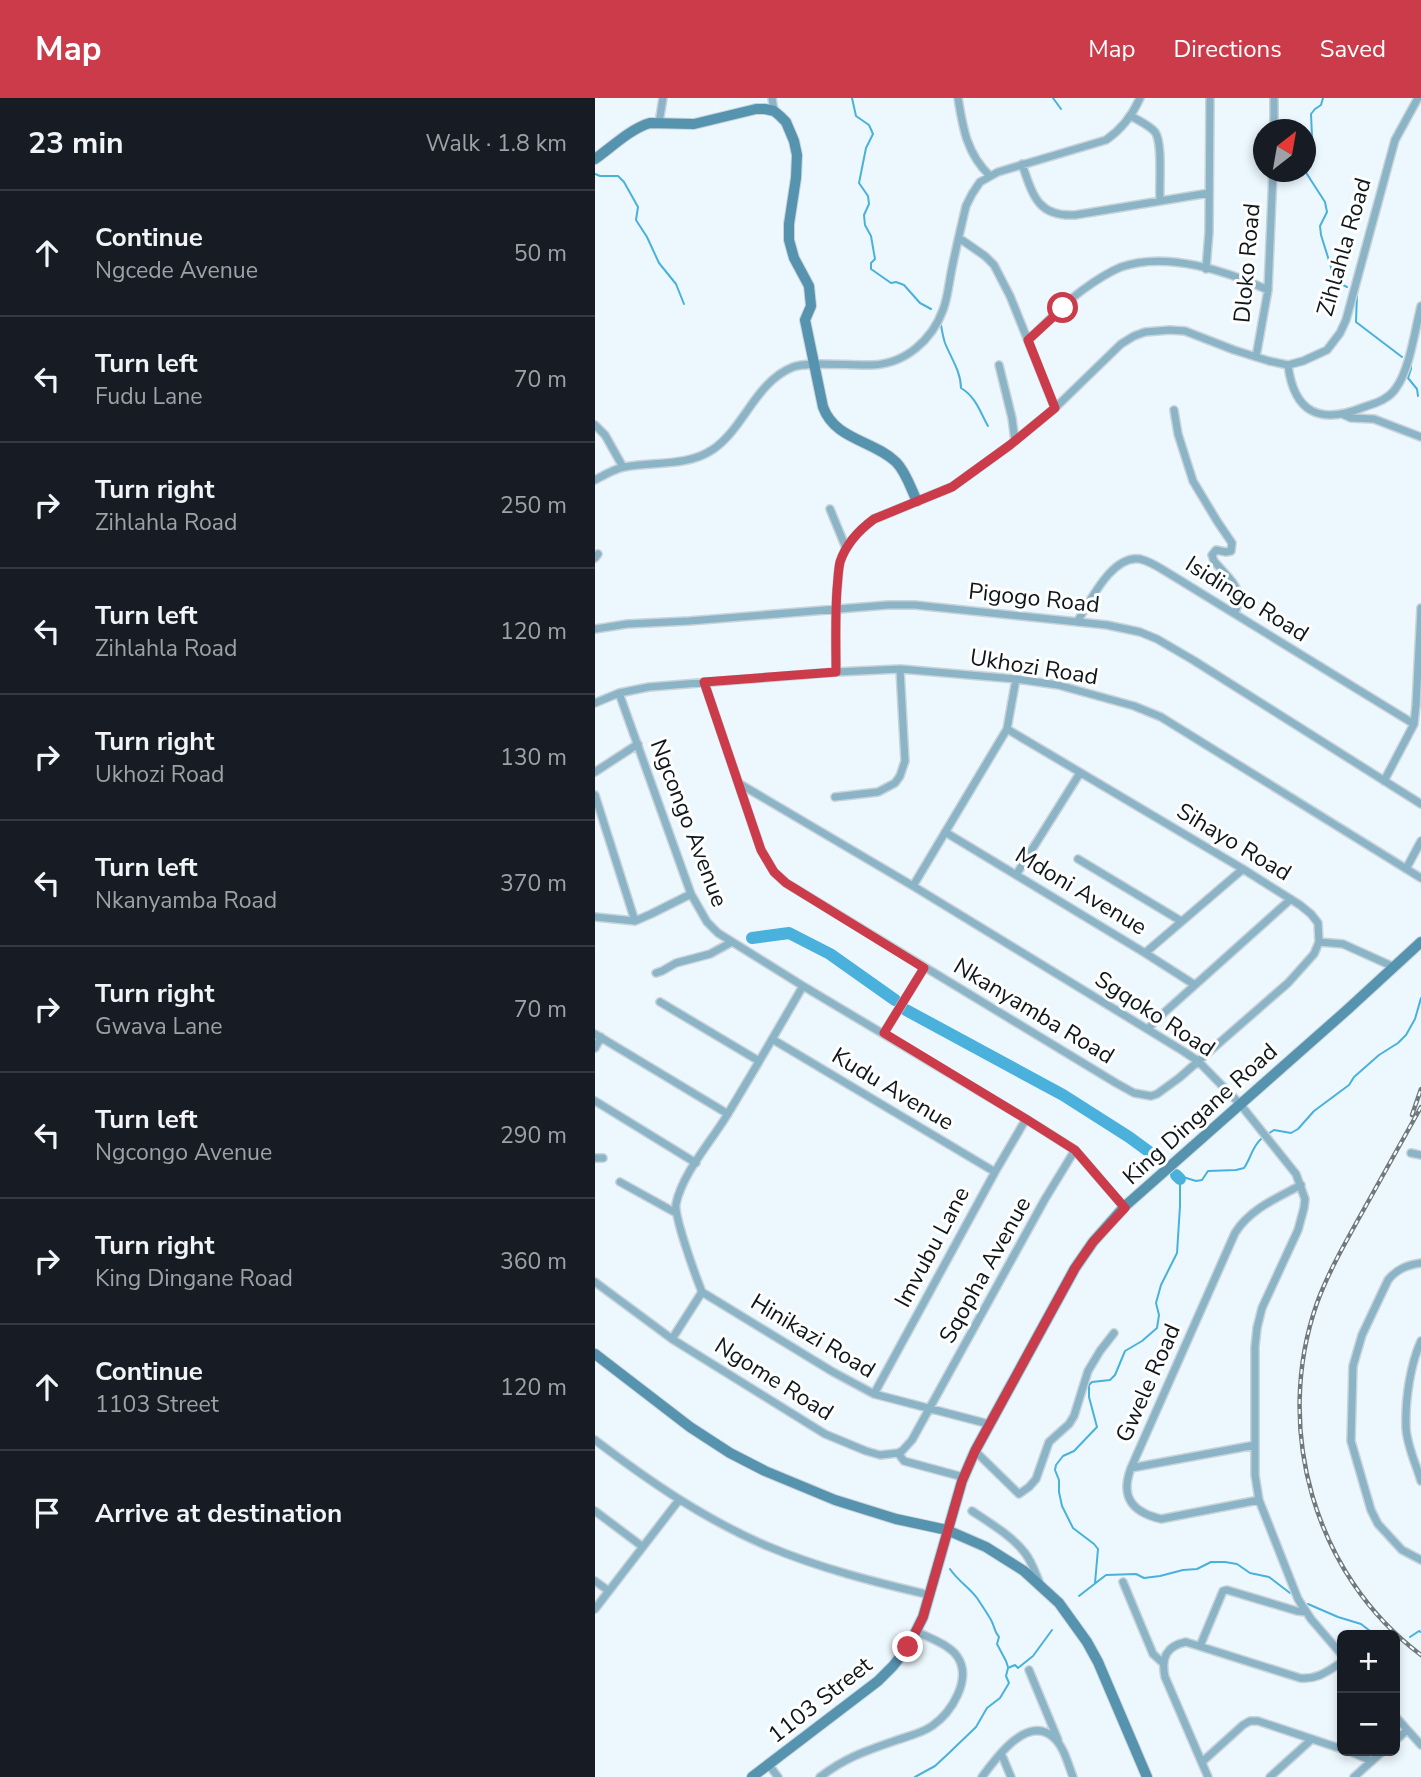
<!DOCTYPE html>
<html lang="en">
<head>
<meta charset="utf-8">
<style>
	:root { --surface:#171b24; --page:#20242c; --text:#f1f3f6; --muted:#9ea1a6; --line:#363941; --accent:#cb3b4a }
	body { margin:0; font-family:"Nunito Sans",sans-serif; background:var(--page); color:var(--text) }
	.controls { position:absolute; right:21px; bottom:21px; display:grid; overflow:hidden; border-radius:10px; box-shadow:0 4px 10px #0003 }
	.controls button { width:63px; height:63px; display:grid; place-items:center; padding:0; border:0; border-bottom:2px solid var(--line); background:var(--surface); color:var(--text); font:35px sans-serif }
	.compass { position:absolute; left:658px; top:21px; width:63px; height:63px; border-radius:50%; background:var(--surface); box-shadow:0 4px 10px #0003; rotate:31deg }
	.stop { position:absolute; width:21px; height:21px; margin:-16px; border:5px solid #cb3b4a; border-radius:50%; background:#fff }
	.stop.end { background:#cb3b4a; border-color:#fff; box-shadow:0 2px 7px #0008 }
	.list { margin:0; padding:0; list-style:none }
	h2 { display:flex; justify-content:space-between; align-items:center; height:91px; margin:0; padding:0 28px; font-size:30px }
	h2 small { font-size:23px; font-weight:400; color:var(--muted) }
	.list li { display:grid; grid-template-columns:46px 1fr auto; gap:21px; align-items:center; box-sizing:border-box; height:126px; padding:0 28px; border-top:2px solid var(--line) }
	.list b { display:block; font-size:26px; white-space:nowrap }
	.list p { margin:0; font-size:23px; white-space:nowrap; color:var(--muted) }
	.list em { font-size:23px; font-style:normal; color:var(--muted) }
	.icon { flex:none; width:38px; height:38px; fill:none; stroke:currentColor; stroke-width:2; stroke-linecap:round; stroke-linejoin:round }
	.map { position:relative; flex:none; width:826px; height:1679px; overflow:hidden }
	header { display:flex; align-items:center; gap:42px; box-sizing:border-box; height:98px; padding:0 35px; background:var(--accent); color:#fff }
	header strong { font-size:33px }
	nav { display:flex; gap:38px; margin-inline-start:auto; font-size:24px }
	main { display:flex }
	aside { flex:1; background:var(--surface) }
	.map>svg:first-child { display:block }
</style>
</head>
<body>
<header>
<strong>Map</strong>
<nav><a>Map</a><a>Directions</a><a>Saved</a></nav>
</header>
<main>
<aside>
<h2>23 min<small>Walk · 1.8 km</small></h2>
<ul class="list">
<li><svg class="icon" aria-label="ahead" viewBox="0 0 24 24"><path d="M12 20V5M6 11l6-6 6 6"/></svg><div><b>Continue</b><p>Ngcede Avenue</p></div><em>50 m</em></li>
<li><svg class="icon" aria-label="left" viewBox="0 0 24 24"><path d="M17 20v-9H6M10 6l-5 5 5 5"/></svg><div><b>Turn left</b><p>Fudu Lane</p></div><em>70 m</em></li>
<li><svg class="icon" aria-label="right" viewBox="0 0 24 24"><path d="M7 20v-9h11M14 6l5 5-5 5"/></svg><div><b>Turn right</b><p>Zihlahla Road</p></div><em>250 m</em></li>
<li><svg class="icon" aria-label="left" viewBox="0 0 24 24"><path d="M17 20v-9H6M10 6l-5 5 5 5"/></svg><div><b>Turn left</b><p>Zihlahla Road</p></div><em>120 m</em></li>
<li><svg class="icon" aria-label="right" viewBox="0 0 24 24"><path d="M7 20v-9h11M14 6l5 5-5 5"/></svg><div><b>Turn right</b><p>Ukhozi Road</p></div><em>130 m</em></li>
<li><svg class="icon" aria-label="left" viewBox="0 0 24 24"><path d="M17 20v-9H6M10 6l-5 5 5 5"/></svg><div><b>Turn left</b><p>Nkanyamba Road</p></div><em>370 m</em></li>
<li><svg class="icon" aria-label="right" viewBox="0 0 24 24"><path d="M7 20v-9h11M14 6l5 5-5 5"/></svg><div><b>Turn right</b><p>Gwava Lane</p></div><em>70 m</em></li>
<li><svg class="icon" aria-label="left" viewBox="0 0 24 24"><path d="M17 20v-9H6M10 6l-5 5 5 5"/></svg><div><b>Turn left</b><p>Ngcongo Avenue</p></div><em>290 m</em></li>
<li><svg class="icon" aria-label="right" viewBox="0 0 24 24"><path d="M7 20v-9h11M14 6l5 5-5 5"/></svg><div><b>Turn right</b><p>King Dingane Road</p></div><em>360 m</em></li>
<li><svg class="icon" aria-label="ahead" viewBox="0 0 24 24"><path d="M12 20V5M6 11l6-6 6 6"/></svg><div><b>Continue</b><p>1103 Street</p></div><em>120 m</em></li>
<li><svg class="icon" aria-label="arrive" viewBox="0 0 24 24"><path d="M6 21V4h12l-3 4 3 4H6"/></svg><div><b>Arrive at destination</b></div></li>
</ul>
</aside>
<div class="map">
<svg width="826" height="1679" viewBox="0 0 826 1679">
	<rect width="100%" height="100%" fill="#ecf8fe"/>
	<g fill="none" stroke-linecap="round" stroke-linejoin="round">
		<!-- stream -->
		<path stroke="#49b1dc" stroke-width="2" d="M257,0L261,18L274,27L278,36L271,50L264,85L273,98L274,106L269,117L270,127L276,138L280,161L276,165V171L296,185L301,184L309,187L325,205L336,211
			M458,0L466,11
			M710,67L717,38L716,16L720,11L726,7L728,0
			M710,73L730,104L732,114L725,128L726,137L736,169V181L752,189
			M0,76L5,78H23L29,84L43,109L41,122L52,139L64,165L81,186L89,206
			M762,196L761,224L807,259
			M346,227C347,233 348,239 350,245C356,260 366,274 366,290C381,299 385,314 393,328
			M816,264V271L813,280L822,291L823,298
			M673,1036L679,1032L696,1035L703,1031L719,1013L754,987L759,979L784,957L803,945L811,937L820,921L826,900
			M355,1471C363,1483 374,1489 382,1500C384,1503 396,1521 397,1524C400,1530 399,1533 404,1539L402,1546L411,1563L413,1569
			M500,1485L503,1451L499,1446L478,1430L467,1408L464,1394V1382L460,1372L461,1367L468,1358L479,1353L502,1329L494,1299V1287L497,1284L515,1282L520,1277L530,1253L547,1243L562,1230L564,1217L561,1205L566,1187L582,1155L585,1108V1081L588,1079L601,1083L607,1082L613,1073L641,1072L649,1070C656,1060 657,1049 666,1041
			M484,1498L511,1477L541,1476L549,1480L565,1478L588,1472L602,1471L616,1464H630L642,1466L655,1475L674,1479L695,1495
			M713,1506L743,1519L766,1526L775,1533L776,1537
			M815,1539L824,1533L826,1534
			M800,1548H802
			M320,1679L340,1668L354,1655L381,1629L392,1610L405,1600L414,1585L411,1578L413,1570L420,1567L423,1570L438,1558L457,1532"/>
		<!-- river -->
		<path stroke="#49b1dc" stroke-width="12" d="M157,840L194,835L235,856L300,902
			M311,912L468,997L534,1039L564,1061
			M581,1077L585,1081"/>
		<!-- street casing -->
		<g stroke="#c9d4da" stroke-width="10">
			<path id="street" d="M177,0L179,13
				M363,0C368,31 372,56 395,78
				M536,18C544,23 554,27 560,34C568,45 564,86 565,102
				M64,25L68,0
				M679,32V0
				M427,66C438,98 443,119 480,117L614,95
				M364,140L390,158L399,167L415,198L460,310
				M611,171L614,134L615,0
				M433,242C451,226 469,205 489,191C500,183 514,174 526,169C571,153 632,173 673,192
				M661,259L673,192L678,74
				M404,267L417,320L420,343
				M693,267C699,315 725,327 769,309C781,305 794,301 801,290C815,271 820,231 826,208
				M579,312L583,336L598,383L622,423L637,445L636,453L631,454L621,452L617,457L619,463C636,484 649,487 640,516
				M747,316L756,320L779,321L826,339
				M0,327L10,337L28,369
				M0,382C9,377 19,371 29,369C58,363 91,369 117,352C149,331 160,284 198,269C213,263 258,268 277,267C310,266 337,242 348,212C353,199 354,184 357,170C361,150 366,129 371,108L377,96L385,84L403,74L511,42C527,31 537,18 545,0
				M235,411L251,450
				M0,460L3,456
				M482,524C495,504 517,456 545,461C553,463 562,468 570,473L819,626
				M0,531L32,526L94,523L293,507H320L512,527L545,534L562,541L598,562L826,706
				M241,574C241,546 240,519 242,491C243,482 243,473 245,464C251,446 264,432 279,421L357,389L415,347L460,310L526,246L539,238L550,234L575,232L590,233L639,252L674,263L693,267L708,263L732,252L745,235L751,222L800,42L823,0
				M109,584L166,752L179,774L191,785L521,985L539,995L556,998L562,996L584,980L693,885L719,856L724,844L723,825L716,816L705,807L648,771L412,631L421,581
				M24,595L96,796L112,824L123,835L208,888L431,1021L480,1052L529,1109
				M0,605L24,595L54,589L241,574L305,571L421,581L463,587L539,608L566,619L826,780
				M0,674L43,646
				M789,683L819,626L821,607L826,510
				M145,686L318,788L588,953L603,963L645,1006L701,1076L710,1101L709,1110L703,1132L667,1210L662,1230L660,1249V1377L664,1402L703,1501L716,1521L747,1557
				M0,697L40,823
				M240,699L283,694L300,685L305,678L310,663L305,571
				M350,734L550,855L600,887
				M483,761L586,823
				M811,771L826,743
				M421,777L485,675
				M318,788L412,631
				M0,819L40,823L56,816L96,796
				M724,844L748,846L799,869
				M550,855L648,771
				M61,875L67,873L81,865L115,856L137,844
				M208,888C182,933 156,978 129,1022C113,1047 87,1077 81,1106C79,1119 101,1179 107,1194L238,1274L279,1296L394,1326
				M65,904L164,963
				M553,931L562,921L696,801
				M289,935L329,870
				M0,936L133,1016
				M177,941L400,1074
				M0,950L6,939
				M0,1003L101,1065
				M816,1055L826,1057
				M0,1060H8
				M25,1084L81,1115
				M826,1165C812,1167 802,1171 793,1182L767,1237L758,1268L756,1343L776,1412L783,1426L807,1452L826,1462
				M0,1184L77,1241L230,1336L271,1353L285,1357L303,1355L307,1353L317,1342L450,1101L480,1052
				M77,1241L107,1194
				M826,1243C815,1267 810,1303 811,1330C812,1348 821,1366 826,1383
				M279,1296L400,1074L431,1021
				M0,1342C54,1383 109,1421 172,1448C224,1470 279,1484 335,1497
				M380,1353L424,1396L434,1389L441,1381L454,1344L474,1326L479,1318L493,1273L505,1253L519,1235
				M303,1355L309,1363L368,1379
				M536,1370L660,1347
				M664,1402L566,1421C537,1414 525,1399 536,1370L640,1135C655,1111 682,1100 706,1087
				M0,1413L48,1449
				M377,1413C395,1425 417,1438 430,1455C437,1464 441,1476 445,1486
				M0,1483L14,1493
				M528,1484L558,1556L568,1565
				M0,1511L84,1402
				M605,1548L628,1493L632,1492L702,1513L711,1514
				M434,1572L463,1642
				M800,1618L826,1647
				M800,1643L812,1632
				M754,1653L777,1663
				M406,1655L416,1679
				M607,1664L648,1627L655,1623H663L747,1651
				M174,1667L183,1679
				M225,1679C251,1659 271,1653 302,1642C314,1638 327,1635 337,1628C356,1615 378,1581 362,1558C353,1546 334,1540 321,1533
				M387,1679C401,1660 433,1615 459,1640C469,1649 473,1666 478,1679
				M613,1679L570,1579C566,1560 571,1548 591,1544L705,1580C722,1582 733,1573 747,1564
				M675,1679L717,1641
				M759,1679L788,1653"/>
		</g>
		<!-- secondary casing -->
		<g stroke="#c9d4da" stroke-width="12">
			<path id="secondary" d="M0,61C17,49 35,31 55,25L99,26L161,11H170L179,13L185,18L191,24L199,43L202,57L201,80L194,126V142L199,160L214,188L216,208L210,222L228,309C240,342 278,342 301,364C311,374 316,391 322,403
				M0,1256L95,1329L135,1355L170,1373L240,1402L301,1421L352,1432L391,1449L429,1473L464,1505L492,1544L503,1564L552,1679
				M157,1679L283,1583L298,1568L313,1549L328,1519L367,1383L380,1353L480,1170L498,1144L529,1109L752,912L826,844"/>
		</g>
		<!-- street -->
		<use href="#street" stroke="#8cb4c7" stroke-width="7"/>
		<!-- secondary -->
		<use href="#secondary" stroke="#5593af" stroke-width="10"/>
		<!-- rail casing -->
		<g stroke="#707a7e" stroke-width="4.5">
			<path id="rail" d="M826,1009C805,1046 785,1083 764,1120C749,1147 733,1175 722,1205C678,1330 719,1477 826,1557
				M817,1017L826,991"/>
		</g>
		<!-- rail -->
		<use href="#rail" stroke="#fff" stroke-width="2" stroke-dasharray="5" stroke-linecap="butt"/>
	</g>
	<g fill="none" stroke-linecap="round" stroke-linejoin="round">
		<!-- route -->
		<path stroke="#cb3b4a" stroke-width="9" d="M313,1549L328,1519L367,1383L380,1353L480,1170L498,1144L530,1110L480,1052L431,1021L289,935L329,870L191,785L179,774L166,752L109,584L241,574C241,546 240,519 242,491C243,482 243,473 245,464C251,446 264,432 279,421L357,389L415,347L460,310L433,242L468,210"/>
	</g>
	<g text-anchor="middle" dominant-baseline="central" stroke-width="6" stroke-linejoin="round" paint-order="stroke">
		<!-- street labels -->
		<g font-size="23" fill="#10171a" stroke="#fff">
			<text transform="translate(749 149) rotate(-74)">Zihlahla Road</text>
			<text transform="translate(652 165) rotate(-85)">Dloko Road</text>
			<text transform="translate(439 500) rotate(6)">Pigogo Road</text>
			<text transform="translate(652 501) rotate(32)">Isidingo Road</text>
			<text transform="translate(439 569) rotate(9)">Ukhozi Road</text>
			<text transform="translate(94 725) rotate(69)">Ngcongo Avenue</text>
			<text transform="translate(639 744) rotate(31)">Sihayo Road</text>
			<text transform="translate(486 793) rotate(31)">Mdoni Avenue</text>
			<text transform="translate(439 913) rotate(31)">Nkanyamba Road</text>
			<text transform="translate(560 916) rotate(33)">Sgqoko Road</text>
			<text transform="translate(298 991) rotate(31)">Kudu Avenue</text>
			<text transform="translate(605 1016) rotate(-42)">King Dingane Road</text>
			<text transform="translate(337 1149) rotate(-62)">Imvubu Lane</text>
			<text transform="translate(390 1172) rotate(-61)">Sqopha Avenue</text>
			<text transform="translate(218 1238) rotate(31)">Hinikazi Road</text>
			<text transform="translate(179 1281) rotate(32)">Ngome Road</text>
			<text transform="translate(553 1285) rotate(-66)">Gwele Road</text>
			<text transform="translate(225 1602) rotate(-38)">1103 Street</text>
		</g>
	</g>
</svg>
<div class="controls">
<button>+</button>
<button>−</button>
</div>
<svg class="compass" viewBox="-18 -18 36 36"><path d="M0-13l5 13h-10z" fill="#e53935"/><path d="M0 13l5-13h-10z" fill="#9ea1a6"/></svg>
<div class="stop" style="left:468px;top:210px"></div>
<div class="stop end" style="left:313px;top:1549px"></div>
</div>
</main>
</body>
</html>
